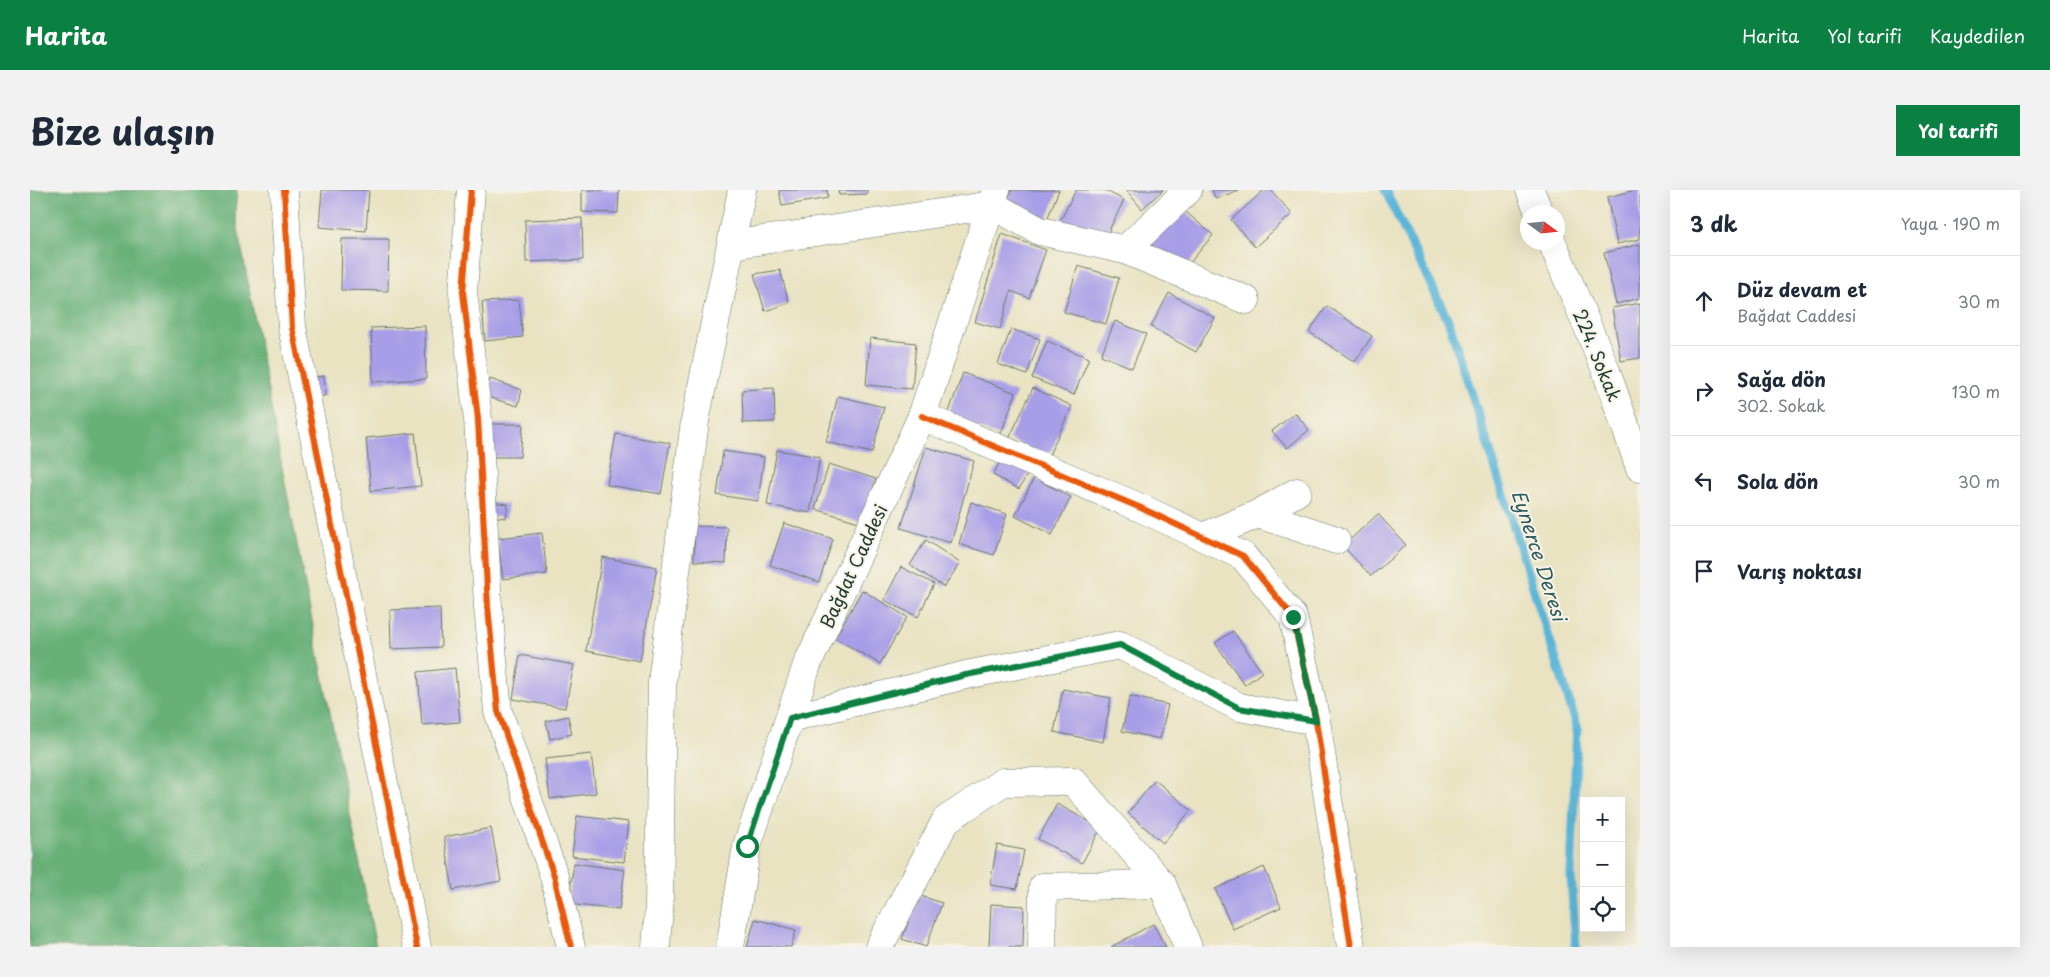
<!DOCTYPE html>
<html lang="tr">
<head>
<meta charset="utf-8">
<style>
	:root { --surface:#fff; --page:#f2f2f3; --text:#1f2937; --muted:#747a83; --line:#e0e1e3; --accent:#0b8043 }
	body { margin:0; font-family:"Playpen Sans",sans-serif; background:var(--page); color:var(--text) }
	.controls { position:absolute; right:15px; bottom:15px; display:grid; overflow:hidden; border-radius:0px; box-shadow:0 5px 20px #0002 }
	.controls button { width:45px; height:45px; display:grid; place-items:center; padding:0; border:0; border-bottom:1px solid var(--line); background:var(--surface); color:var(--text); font:25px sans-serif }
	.compass { position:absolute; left:1490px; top:15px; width:45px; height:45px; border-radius:50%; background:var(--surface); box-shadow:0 5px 20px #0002; rotate:105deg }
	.stop { position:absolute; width:15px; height:15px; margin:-11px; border:4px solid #0b8043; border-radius:50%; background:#fff }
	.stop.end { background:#0b8043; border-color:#fff; box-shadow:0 1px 5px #0008 }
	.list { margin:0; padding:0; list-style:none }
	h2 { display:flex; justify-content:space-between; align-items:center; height:65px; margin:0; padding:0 20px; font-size:21px }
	h2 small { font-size:16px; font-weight:400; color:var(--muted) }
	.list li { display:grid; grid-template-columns:32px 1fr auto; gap:15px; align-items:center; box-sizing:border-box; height:90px; padding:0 20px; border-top:1px solid var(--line) }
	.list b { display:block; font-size:19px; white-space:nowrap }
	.list p { margin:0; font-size:16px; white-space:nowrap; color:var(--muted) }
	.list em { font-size:16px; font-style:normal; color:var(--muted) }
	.icon { flex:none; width:28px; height:28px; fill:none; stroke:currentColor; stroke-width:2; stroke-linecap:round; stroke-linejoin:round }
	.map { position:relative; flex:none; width:1610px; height:757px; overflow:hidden; border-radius:0px }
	header { display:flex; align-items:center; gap:30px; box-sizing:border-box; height:70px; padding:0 25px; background:var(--accent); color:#fff }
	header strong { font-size:24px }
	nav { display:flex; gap:28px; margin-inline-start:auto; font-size:18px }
	.intro { display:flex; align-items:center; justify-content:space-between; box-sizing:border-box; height:120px; padding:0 30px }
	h1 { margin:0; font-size:35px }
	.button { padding:12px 22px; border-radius:0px; background:var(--accent); color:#fff; font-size:18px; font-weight:700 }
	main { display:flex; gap:30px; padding:0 30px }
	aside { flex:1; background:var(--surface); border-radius:0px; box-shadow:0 5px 20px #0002 }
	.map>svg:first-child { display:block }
</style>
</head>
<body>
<header>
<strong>Harita</strong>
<nav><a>Harita</a><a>Yol tarifi</a><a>Kaydedilen</a></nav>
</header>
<div class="intro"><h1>Bize ulaşın</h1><a class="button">Yol tarifi</a></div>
<main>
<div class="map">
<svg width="1610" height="757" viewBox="0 0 1610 757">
	<rect width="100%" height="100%" fill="#f7f3e8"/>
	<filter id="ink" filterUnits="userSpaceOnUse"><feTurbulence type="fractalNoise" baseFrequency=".02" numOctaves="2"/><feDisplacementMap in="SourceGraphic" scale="10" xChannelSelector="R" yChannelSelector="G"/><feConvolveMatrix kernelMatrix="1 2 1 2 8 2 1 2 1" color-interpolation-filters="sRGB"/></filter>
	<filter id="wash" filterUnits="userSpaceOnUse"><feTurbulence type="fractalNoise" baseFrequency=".0096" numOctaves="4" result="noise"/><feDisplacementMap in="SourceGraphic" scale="20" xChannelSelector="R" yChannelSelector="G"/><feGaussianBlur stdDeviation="1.12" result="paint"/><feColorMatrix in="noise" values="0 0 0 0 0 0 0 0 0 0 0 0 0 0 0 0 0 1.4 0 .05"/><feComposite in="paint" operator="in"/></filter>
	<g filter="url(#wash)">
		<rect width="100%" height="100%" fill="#e9e3c2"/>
		<!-- forest -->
		<path fill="#68b078" stroke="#447656" d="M0,0H207L205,22L253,283L346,757H0Z"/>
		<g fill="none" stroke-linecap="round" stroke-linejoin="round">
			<!-- stream -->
			<path stroke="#5ab5d8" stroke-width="9" d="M1355,0L1419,132L1547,536L1541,687L1546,757"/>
		</g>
		<g id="blocks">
			<!-- building -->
			<path fill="#a89de7" d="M292,0H339L336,41L289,37Z
				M552,0H589L588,23L552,22Z
				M749,0H797L798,8L752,16Z
				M808,0H837V4L809,5Z
				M982,0H1029L1015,34L974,17Z
				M1046,0H1074L1094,10L1073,53L1030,31Z
				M1096,0H1133L1112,19Z
				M1182,0H1209L1186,9Z
				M1234,0H1241L1262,24L1225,57L1201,30Z
				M1606,0H1610V49L1587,54L1577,7Z
				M1150,17L1183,45L1153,81L1120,53Z
				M552,28L553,70L496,72L495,30Z
				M972,44L1016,60L999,108L981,101L970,139L945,132Z
				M312,49H359L358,101L311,100Z
				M1610,54V108L1586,114L1574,63Z
				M1048,76L1089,88L1076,134L1034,122Z
				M750,80L759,113L735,121L724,84Z
				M1139,103L1185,128L1166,162L1121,137Z
				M489,110L493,147L455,151L452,112Z
				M1610,113V168L1591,171L1582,118Z
				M1297,116L1342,146L1325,172L1279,142Z
				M1085,131L1116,144L1102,178L1071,165Z
				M395,136L396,189L343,192L341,138Z
				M981,139L1010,149L997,185L968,174Z
				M840,148L886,153L882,199L836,195Z
				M1017,151L1059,168L1044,205L1002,188Z
				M933,183L986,203L970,246L917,227Z
				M294,186L295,206L278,207L276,188Z
				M460,189L492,200L488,216L454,206Z
				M744,198L745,232L713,233L712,200Z
				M1003,198L1042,216L1018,267L979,249Z
				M808,206L854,217L842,263L796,252Z
				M1265,223L1279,240L1257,258L1242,241Z
				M456,234H493L490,267H458Z
				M385,243L391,296L341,301L336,248Z
				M586,244L640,253L631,304L577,295Z
				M896,257L944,271L921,353L871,338Z
				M747,260L790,267L780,323L737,315Z
				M693,261L734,267L728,311L687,305Z
				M973,266L1000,280L989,299L963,285Z
				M799,274L846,289L832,333L785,319Z
				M1004,288L1041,307L1022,345L985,326Z
				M460,312L478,314L476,328L459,326Z
				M941,312L977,324L964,365L929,354Z
				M1348,324L1376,355L1341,386L1313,356Z
				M754,333L803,349L789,392L740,375Z
				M665,336L697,337L696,373L664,371Z
				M512,343L517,384L473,389L468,348Z
				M896,350L930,373L914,397L880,375Z
				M572,367L627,377L610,471L556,461Z
				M871,377L904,394L888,427L854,410Z
				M832,400L877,427L850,474L805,448Z
				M410,418L411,457L361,459L360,420Z
				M1203,441L1232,482L1215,495L1185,453Z
				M490,465L544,475L535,518L483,509Z
				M425,478L430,532L392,535L388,482Z
				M1033,499L1081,508L1073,552L1024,542Z
				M1100,506L1138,515L1130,549L1092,541Z
				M538,526L542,544L520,549L516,531Z
				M561,564L566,603L520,609L515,569Z
				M1125,590L1161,620L1133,653L1098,623Z
				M1027,614L1071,638L1052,673L1008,649Z
				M547,626L599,632L594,672L542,666Z
				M461,638L471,691L423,700L414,647Z
				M967,655L994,660L987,699L960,695Z
				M544,673L595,680L589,720L538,714Z
				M1234,677L1251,717L1203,739L1185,699Z
				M888,705L912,713L896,757L872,749Z
				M961,714L994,716L993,757H959Z
				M725,729L766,740L761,757H717Z
				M1123,734L1136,757H1081Z"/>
		</g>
	</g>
	<g filter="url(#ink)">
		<use href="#blocks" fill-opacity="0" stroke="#676" stroke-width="1"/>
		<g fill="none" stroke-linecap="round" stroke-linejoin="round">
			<!-- minor casing -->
			<g stroke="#676" stroke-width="29">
				<path id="minor" d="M254,0L262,137L387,757
					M441,0L433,102L448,229L458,417L468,521L524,686L541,757
					M1500,0L1509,22
					M1522,52L1575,178L1610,278
					M701,55L962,15L1010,41L1095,60L1216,110
					M1095,60L1158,0
					M892,226L1111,318L1213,366L1263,427L1286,531L1321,757
					M1228,324L1267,302
					M1173,347L1228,324L1306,350
					M760,528L936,485L1090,455L1209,517L1286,531
					M626,757L629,717L632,492L665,231L712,0
					M849,757L916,630L973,592L1043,591L1132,694L1158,757
					M1012,757L1013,697L1132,694"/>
			</g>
			<!-- major casing -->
			<g stroke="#676" stroke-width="29">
				<path id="major" d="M700,757L717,656L777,475L892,226L966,0"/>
			</g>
			<!-- minor -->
			<use href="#minor" stroke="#fff" stroke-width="28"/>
			<!-- major -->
			<use href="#major" stroke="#fff" stroke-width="28"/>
			<!-- cycleway casing -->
			<g stroke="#f7f3e8" stroke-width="9">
				<path id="cycleway" d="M254,0L262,137L387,757
					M441,0L433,102L448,229L458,417L468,521L524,686L541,757
					M892,226L1111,318L1213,366L1263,427L1286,531L1321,757"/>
			</g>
			<!-- cycleway -->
			<use href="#cycleway" stroke="#e8590c" stroke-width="6"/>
		</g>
	</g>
	<g fill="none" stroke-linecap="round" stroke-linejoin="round" filter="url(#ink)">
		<!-- route -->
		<path stroke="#0b8043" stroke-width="6" d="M717,656L760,528L936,485L1090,455L1209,518L1286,531L1263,427"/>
	</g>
	<g text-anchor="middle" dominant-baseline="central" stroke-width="4" stroke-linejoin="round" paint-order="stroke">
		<!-- street labels -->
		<g font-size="18" fill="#1f3d34" stroke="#f7f3e8">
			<text transform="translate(1568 165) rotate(68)">224. Sokak</text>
			<text transform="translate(823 376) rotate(-65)">Bağdat Caddesi</text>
		</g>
		<!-- water labels -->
		<g font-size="19" font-style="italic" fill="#2e5b5d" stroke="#f7f3e8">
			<text transform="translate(1510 365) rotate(72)">Eynerce Deresi</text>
		</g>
	</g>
</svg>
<div class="controls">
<button>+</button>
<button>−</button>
<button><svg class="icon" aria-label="locate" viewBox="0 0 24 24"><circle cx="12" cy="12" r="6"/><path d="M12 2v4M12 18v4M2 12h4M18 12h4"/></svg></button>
</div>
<svg class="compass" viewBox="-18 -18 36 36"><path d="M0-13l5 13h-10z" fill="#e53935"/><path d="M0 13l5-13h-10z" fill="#747a83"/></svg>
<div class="stop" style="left:717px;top:656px"></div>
<div class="stop end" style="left:1263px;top:427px"></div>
</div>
<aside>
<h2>3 dk<small>Yaya · 190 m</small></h2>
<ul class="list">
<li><svg class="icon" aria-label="ahead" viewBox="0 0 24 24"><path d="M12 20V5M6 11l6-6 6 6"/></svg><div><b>Düz devam et</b><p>Bağdat Caddesi</p></div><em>30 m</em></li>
<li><svg class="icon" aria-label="right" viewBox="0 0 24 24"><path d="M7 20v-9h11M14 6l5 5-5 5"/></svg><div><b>Sağa dön</b><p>302. Sokak</p></div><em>130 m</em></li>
<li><svg class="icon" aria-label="left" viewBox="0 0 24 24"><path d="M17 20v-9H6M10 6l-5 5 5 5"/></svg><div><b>Sola dön</b></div><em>30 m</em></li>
<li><svg class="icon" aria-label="arrive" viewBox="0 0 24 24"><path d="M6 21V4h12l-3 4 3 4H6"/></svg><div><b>Varış noktası</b></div></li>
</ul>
</aside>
</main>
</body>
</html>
